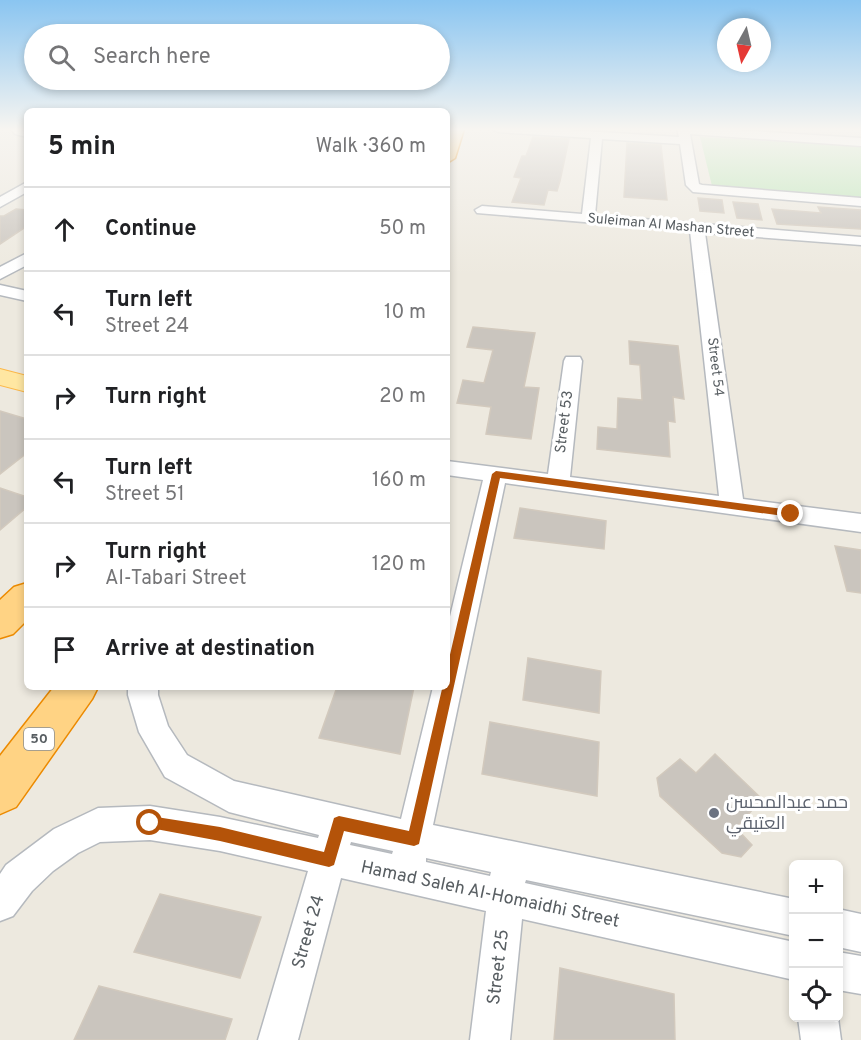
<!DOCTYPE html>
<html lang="en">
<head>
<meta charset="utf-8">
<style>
	:root { --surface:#fff; --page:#f6f6f6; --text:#202124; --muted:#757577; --line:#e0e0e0 }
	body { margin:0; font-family:Overpass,Cairo,sans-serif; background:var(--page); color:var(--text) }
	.controls { position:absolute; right:18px; bottom:18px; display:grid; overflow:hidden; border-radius:9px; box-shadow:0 3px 9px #0003 }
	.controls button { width:54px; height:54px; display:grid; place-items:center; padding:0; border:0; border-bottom:2px solid var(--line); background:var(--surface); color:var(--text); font:30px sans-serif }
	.compass { position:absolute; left:717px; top:18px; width:54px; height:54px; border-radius:50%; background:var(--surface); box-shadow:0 3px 9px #0003; rotate:188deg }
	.stop { position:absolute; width:18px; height:18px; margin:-14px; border:4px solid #b45309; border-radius:50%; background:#fff }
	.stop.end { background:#b45309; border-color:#fff; box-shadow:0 2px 6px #0008 }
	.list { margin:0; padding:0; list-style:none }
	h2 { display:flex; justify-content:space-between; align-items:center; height:78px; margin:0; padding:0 24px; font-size:26px }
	h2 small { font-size:20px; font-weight:400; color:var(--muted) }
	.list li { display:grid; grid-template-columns:39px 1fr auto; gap:18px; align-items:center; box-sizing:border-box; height:84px; padding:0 24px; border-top:2px solid var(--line) }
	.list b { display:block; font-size:22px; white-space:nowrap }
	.list p { margin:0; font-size:20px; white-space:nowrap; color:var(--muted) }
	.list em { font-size:20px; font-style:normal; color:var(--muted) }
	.icon { flex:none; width:33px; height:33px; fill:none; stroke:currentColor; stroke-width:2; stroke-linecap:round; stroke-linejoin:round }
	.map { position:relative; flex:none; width:861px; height:1040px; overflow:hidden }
	.search { position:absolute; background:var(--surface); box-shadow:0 3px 9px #0003; left:24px; top:24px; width:426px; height:66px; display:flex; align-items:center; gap:15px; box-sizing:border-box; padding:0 21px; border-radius:33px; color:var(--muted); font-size:22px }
	.panel { position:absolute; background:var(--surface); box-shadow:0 3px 9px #0003; left:24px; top:108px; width:426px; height:582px; border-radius:9px }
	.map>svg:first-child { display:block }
</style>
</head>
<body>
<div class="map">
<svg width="861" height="1040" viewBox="0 0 861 1040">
	<rect width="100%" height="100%" fill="#ede9df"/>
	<!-- green -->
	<path fill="#bee7b9" d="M700,137L861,146V199L713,190Z"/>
	<!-- building -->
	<path fill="#cac5be" stroke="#d2c9bd" stroke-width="1.5" d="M533,137L569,139L560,181L557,191L548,190L544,205L512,202L521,178L514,177L522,156H526Z
		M627,143L661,145L667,200L624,197Z
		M698,198L722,200L724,213L700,211Z
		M733,202L758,204L762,220L737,218Z
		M818,207L861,210V229L777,224L772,209L821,213Z
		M16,209L27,210V226L0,244V216H4Z
		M473,327L535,333L524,387L539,388L531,439L486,434L491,407L457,403L463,380L484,383L493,350L467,347Z
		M629,341L678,346L684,399L673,397L675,422L668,421L670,457L597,449L598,427L617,429L618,398L642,400L640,365L630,364Z
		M0,411L27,419V453L0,474Z
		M0,488L27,497V507L0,530Z
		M520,508L606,521L604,549L514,538Z
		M835,546L861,550V593L847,591Z
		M528,658L601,671L599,713L523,700Z
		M337,687H414L400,754L319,738Z
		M490,722L599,742L597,796L482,774Z
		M715,754L762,799L736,828L752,845L741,857L722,853L660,796L657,778L680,759L696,773Z
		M160,894L261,917L240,978L134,952Z
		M560,968L674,994L675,1040H554Z
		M99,986L232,1019L225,1040H74Z"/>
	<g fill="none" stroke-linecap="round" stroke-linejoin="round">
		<!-- minor casing -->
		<g stroke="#b5b9be" stroke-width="3">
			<path id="minor" d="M11,129L27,131V137L15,134Z
				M492,129H551L679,137L677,129H719L861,138V146L690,134L699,184L702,185L861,198V206L693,192L686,185L680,144L602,139L595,215L861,237V245L705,233L743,499L861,514V532L505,483L433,825L794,899V936L526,880L525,883L794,942V980L522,919L510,1040H470L486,911L341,878L298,1040H258L308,871L220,851L150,840L100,842L78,853L53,871L32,891L13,916L0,921V874L6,865L54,829L98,808L150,806L220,817L318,838L319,835L229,812L165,777L139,732L128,695V687H158V695L168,726L187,755L234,781L401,819L433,687H447V629L483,480L447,475V461L548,474L564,361L566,357H580L582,361L570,477L719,496L690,231L477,213L475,210L482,206L582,214L591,138L498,132ZM351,842L393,851L392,854L350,845ZM426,858L491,872L490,876L426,862Z
				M27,182V192L0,207V197Z
				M27,253V265L0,279V267Z
				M0,285L27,291V301L0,295Z
				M838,909L861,914V952L838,947Z
				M838,952L861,956V994L838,990Z
				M798,1018H838L841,1040H801Z"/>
		</g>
		<!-- major casing -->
		<g stroke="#fcb849" stroke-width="2">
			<path id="major" d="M0,369L27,376V392L0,385Z"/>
		</g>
		<!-- highway casing -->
		<g stroke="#ec8a00" stroke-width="3">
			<path id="highway" d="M448,129H464L455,158L447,163Z
				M27,583V620L13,634L0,638V600L14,587Z
				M54,687H98L92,699L16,807L0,814V756Z"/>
		</g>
		<!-- minor -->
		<use href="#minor" fill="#fff" fill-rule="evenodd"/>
		<!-- major -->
		<use href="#major" fill="#ffe7a2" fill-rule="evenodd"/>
		<!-- highway -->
		<use href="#highway" fill="#ffd384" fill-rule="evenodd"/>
	</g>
	<!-- sky -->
	<linearGradient id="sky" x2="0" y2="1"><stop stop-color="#8ac5f1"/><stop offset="0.47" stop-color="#f7f5f1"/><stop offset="1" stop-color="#f7f5f1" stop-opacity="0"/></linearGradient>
	<rect width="861" height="275" fill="url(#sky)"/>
	<!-- route -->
	<path fill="#b45309" d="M496,471L791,510L795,514L791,517L500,478L419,844L414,846L344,831L334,865L329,867L220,841L145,827L143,823L145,818L150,816L220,827L324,852L334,818L339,816L409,831L492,474Z"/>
	<!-- markers -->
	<circle fill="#6b7280" stroke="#fff" stroke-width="2" cx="714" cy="813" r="6"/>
	<g text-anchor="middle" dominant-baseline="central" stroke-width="6" stroke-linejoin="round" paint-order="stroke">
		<!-- far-street labels -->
		<g font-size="14" fill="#585e62" stroke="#fff">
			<text transform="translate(671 226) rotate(5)">Suleiman Al Mashan Street</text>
			<text transform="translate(715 367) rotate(83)">Street 54</text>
		</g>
		<!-- shield labels -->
		<rect fill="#fff" stroke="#8a8e91" stroke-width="1.5" x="24" y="728" width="30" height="22" rx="4.5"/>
		<g font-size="14" font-weight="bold" fill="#585e62">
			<text x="39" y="739">50</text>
		</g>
		<!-- street labels -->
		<g font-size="15" fill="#585e62" stroke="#fff">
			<text transform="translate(565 422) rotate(-83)">Street 53</text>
		</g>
		<!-- near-worship labels -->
		<g font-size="18" fill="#5b616d" stroke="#fff" text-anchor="start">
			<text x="726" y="803">حمد عبدالمحسن<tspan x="726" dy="21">العتيقي</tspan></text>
		</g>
		<!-- near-street labels -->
		<g font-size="18" fill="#585e62" stroke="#fff">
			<text transform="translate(490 895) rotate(12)">Hamad Saleh Al-Homaidhi Street</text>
			<text transform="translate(309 932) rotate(-74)">Street 24</text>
			<text transform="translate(499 967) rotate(-83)">Street 25</text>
		</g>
	</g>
</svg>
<div class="controls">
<button>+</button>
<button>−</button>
<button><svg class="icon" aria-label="locate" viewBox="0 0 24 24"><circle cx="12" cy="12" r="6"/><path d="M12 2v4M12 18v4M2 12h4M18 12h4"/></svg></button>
</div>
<svg class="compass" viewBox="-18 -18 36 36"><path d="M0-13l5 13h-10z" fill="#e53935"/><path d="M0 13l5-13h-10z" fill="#757577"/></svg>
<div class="stop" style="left:150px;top:823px"></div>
<div class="stop end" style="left:791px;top:514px"></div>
<div class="search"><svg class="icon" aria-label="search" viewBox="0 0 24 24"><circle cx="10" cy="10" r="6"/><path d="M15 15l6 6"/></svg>Search here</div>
<section class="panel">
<h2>5 min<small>Walk · 360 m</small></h2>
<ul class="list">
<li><svg class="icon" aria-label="ahead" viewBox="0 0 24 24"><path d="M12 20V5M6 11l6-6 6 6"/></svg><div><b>Continue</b></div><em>50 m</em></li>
<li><svg class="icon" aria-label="left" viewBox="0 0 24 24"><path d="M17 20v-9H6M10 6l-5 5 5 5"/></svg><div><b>Turn left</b><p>Street 24</p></div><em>10 m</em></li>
<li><svg class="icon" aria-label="right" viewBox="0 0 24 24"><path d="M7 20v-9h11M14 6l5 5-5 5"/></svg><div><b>Turn right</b></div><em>20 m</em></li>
<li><svg class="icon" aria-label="left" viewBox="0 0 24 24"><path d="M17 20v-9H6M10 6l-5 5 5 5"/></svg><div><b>Turn left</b><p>Street 51</p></div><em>160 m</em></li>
<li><svg class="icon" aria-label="right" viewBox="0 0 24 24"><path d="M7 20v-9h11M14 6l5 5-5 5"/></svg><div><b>Turn right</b><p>Al-Tabari Street</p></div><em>120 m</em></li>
<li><svg class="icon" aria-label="arrive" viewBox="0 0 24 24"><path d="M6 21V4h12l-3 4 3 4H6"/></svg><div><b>Arrive at destination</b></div></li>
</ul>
</section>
</div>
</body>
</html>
